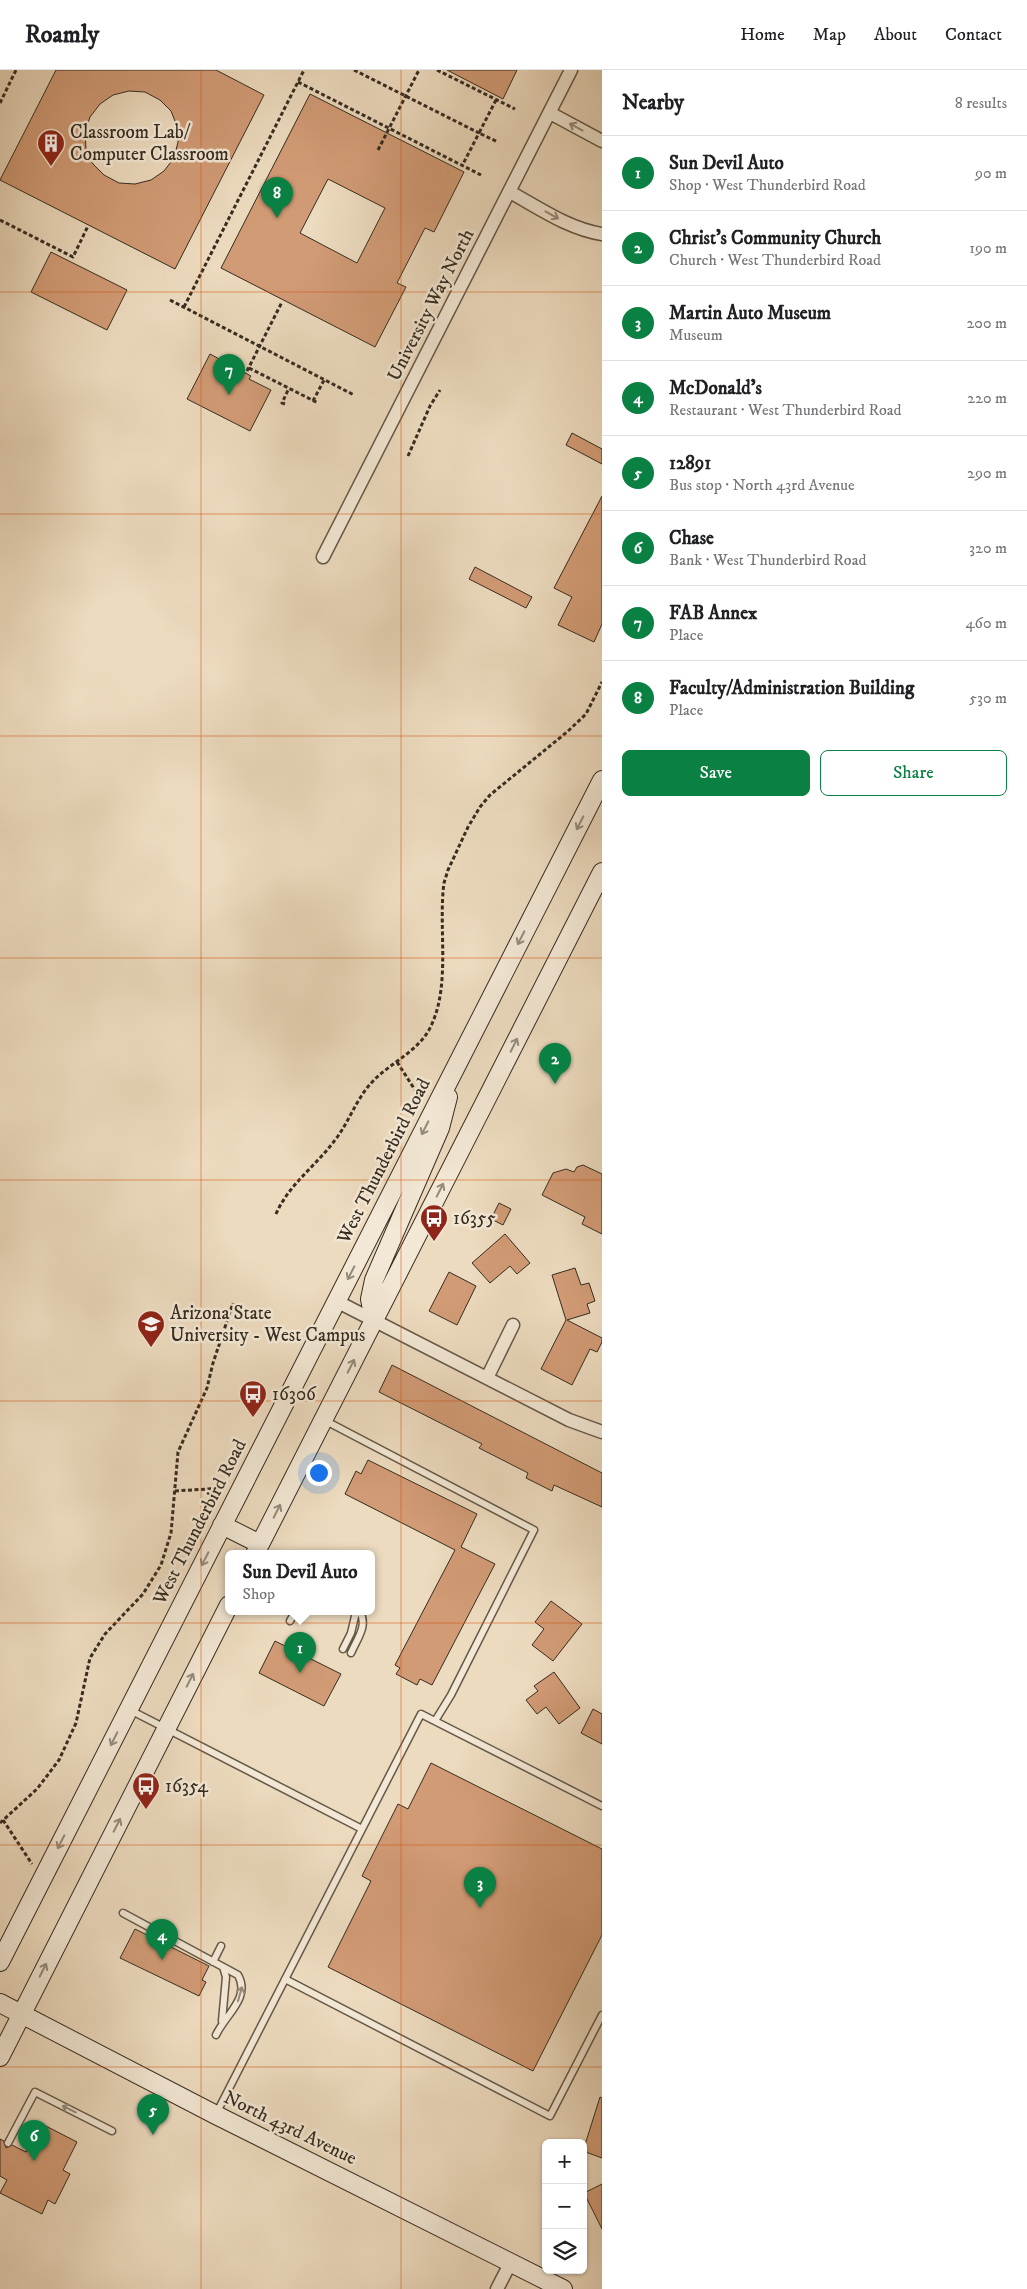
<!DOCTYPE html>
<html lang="en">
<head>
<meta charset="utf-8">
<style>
	:root { --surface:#fff; --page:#f2f2f2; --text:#202124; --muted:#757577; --line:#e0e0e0; --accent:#0b8043 }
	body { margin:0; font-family:"IM FELL DW Pica",serif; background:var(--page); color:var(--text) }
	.controls { position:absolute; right:15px; bottom:15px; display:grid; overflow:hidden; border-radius:8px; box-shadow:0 1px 4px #0004 }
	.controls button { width:45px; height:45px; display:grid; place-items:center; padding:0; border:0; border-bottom:1px solid var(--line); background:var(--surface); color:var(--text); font:25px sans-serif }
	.you { position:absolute; left:318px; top:1402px; width:18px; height:18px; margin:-12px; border:4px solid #fff; border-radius:50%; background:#1a73e8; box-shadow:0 0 0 8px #1a73e833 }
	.badge { display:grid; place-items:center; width:32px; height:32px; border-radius:50%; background:var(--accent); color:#fff; font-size:16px; font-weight:700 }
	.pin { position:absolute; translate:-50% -41px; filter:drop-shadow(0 1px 2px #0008) }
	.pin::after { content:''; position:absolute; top:26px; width:18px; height:15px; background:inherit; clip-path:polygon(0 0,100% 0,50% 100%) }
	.popup { position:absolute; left:225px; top:1480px; width:150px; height:65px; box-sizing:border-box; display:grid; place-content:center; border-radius:8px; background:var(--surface); filter:drop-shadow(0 1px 4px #0005); font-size:16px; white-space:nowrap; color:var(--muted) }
	.popup b { font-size:19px; color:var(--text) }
	.popup::after { content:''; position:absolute; left:50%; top:100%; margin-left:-10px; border:10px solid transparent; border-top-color:var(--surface) }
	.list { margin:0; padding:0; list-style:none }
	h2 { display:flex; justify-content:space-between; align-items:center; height:65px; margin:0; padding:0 20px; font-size:21px }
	h2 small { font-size:16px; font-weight:400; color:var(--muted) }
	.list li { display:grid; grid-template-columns:32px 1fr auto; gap:15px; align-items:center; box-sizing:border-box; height:75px; padding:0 20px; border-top:1px solid var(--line) }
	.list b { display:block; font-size:19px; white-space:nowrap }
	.list p { margin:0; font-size:16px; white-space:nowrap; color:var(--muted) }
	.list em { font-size:16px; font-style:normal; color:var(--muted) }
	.actions { display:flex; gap:10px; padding:15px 20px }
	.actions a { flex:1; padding:11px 0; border:1px solid var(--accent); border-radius:8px; text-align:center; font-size:18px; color:var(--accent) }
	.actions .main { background:var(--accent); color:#fff }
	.icon { flex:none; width:28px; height:28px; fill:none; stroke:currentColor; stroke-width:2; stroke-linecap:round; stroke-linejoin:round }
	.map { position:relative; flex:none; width:602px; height:2219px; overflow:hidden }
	header { display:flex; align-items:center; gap:30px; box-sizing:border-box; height:70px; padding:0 25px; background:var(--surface); border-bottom:1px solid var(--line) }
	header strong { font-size:24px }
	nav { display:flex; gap:28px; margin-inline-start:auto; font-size:18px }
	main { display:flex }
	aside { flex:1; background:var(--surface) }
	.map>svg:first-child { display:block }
</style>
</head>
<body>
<header>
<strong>Roamly</strong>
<nav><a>Home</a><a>Map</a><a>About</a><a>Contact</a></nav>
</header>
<main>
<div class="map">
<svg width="602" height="2219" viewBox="0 0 602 2219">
	<rect width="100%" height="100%" fill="#eddbbf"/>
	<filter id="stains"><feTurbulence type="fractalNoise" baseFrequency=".004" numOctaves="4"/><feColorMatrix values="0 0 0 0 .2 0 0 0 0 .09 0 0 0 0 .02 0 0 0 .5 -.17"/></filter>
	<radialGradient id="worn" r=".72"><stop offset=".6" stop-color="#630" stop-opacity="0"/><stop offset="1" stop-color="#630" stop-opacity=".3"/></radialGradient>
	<!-- building -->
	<path fill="#d19b75" stroke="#362c21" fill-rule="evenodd" d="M56,0H216L264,25L175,199L0,110ZM129,21L145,22L160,30L171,41L177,56L178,72L174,88L164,101L151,110L135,114L119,113L104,105L93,94L86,79L85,62L90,47L100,34L113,25Z
		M447,0H517L503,29Z
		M310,24L464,102L434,162L425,158L397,213L406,217L375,277L221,198ZM328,109L385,138L357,193L300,163Z
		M51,182L127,220L107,260L31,222Z
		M210,284L251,306L249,309L271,320L250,361L187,329Z
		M572,363L602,379V394L566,375Z
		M602,426V554L594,572L558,555L572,527L554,518Z
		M475,497L532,527L526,538L469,509Z
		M583,1095L602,1104V1164L582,1154L585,1147L542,1125L553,1103L566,1099L574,1102L577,1097Z
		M499,1133L511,1139L503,1155L491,1149Z
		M505,1164L530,1193L517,1204L510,1196L490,1213L472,1193Z
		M575,1198L581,1215L589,1213L595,1231L587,1234L590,1243L567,1250L602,1268V1272L597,1282L590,1279L572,1315L541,1299L566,1250L552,1205Z
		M449,1202L476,1216L457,1255L429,1241Z
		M392,1295L602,1403V1437L554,1415L552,1421L526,1408L528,1403L479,1378L482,1374L379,1322Z
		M368,1390L477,1444L461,1477L495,1494L432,1615L420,1609L417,1615L396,1604L400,1598L395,1595L455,1480L345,1424L356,1401L361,1404Z
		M551,1531L582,1554L553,1591L532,1575L544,1559L535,1552Z
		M275,1571L341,1604L324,1636L259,1603Z
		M554,1602L580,1638L559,1654L546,1637L537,1644L526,1630L538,1621L534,1616Z
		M593,1639L602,1644V1674L581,1663Z
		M431,1693L602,1779V1865L533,2001L328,1897L371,1811L362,1806L398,1734L408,1739Z
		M135,1859L209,1896L202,1910L206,1912L199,1926L120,1888Z
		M600,2027L602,2028V2088L583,2081Z
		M40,2053L77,2072L63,2100L70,2104L55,2134L48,2130L42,2144L0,2123L7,2110L0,2106V2069L4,2071L6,2078L12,2075L26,2082Z
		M602,2114V2159L584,2123Z"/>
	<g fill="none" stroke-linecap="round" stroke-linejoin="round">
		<!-- lane casing -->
		<g stroke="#645848" stroke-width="9">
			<path id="lane" d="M324,1350L534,1460L451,1625L435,1651
				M290,1551L295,1542
				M343,1579L351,1563L356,1542
				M351,1583C357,1569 368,1556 360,1542
				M130,1640L362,1759
				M123,1843L238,1905C251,1928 225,1945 216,1965
				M213,1892L221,1876
				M285,1909L550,2046L602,1945
				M222,1951L226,1907L223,1897
				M216,2044L421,1644L602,1736
				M8,2073L35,2022L112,2061"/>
		</g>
		<!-- street casing -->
		<g stroke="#645848" stroke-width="15">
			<path id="street" d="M550,43L602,71
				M510,122C539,138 569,159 602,164
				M323,487L571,0
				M336,1231L569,1350L602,1362
				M487,1308L513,1255
				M497,2219L511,2192"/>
		</g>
		<!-- secondary casing -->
		<g stroke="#362c21" stroke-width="20">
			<path id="secondary" d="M374,1251L370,1229L374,1210L440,1058L448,1027
				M222,1455L260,1474
				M255,1484L602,802
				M0,1892L602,710
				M0,1933L216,2045L563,2219
				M0,1987L229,1535"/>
		</g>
		<!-- path -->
		<path stroke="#362c21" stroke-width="3" stroke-dasharray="4 2.5" stroke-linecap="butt" d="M354,0L479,63L462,96
			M437,0L515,39
			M298,12L481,105
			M496,30L479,63L498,72
			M0,33L16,0
			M378,80L419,0
			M0,150L73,187L88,156
			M170,230L354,325
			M184,237L304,0
			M249,298L318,333
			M247,301L282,232
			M313,331L324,310
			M285,334L282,333L289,318
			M408,386L430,336L440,320
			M397,992L417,1023
			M276,1144C289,1114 316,1096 335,1070C350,1051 356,1028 374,1010C392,992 420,980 431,956C451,914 438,857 444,813L448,800L468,757L480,737L490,725L567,662L586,644L602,612
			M175,1421L223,1418
			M3,1750L32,1794
			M0,1753L37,1719L59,1690L76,1653L90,1588L105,1564L143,1524L161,1495L171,1463L178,1382L207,1318L213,1293L233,1233"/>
		<!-- lane -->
		<use href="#lane" stroke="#f3e8d5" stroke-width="6"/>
		<!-- street -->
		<use href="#street" stroke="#f3e8d5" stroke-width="12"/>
		<!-- secondary -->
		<use href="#secondary" stroke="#f3e8d5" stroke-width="18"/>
	</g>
	<!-- one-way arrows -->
	<defs><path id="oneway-shaft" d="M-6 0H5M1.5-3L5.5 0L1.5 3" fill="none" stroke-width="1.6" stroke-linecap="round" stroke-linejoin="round" transform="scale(1.25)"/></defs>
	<g stroke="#948a7b">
		<use href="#oneway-shaft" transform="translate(576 57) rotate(-151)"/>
		<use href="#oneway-shaft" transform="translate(552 145) rotate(29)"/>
		<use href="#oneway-shaft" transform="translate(580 753) rotate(117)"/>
		<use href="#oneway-shaft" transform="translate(521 868) rotate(117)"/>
		<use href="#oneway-shaft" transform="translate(514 975) rotate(-63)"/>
		<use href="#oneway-shaft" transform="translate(425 1058) rotate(117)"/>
		<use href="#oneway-shaft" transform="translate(440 1120) rotate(-63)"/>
		<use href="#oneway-shaft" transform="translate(351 1203) rotate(117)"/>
		<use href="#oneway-shaft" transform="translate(351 1296) rotate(-63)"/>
		<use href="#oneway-shaft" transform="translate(277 1441) rotate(-63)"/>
		<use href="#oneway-shaft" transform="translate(205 1489) rotate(117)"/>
		<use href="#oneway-shaft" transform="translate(190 1610) rotate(-63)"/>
		<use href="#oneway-shaft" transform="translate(114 1669) rotate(117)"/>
		<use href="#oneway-shaft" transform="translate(117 1755) rotate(-63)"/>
		<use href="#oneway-shaft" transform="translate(61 1772) rotate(117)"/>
		<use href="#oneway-shaft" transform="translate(43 1900) rotate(-63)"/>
		<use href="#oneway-shaft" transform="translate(240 1924) rotate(-74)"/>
		<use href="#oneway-shaft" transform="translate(69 2039) rotate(-153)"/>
	</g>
	<!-- grid -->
	<path fill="none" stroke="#d6540e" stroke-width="1" stroke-opacity="0.55" d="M201,0V2219M401,0V2219M0,222H602M0,444H602M0,666H602M0,888H602M0,1110H602M0,1331H602M0,1553H602M0,1775H602M0,1997H602"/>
	<!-- icons -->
	<defs>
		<g id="building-pin" transform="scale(1.4375)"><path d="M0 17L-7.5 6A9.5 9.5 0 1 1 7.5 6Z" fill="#8f2418" stroke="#f3e8d5"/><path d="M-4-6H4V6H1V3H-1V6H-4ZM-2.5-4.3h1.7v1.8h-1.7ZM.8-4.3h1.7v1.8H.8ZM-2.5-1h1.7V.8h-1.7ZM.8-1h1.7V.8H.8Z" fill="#fff"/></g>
		<g id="bus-pin" transform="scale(1.4375)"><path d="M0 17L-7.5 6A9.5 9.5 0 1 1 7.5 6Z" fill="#8f2418" stroke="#f3e8d5"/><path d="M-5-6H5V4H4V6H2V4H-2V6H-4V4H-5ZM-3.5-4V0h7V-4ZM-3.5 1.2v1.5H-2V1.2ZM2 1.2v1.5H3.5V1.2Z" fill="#fff"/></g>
		<g id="university-pin" transform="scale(1.4375)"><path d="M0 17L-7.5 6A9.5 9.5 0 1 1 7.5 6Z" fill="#8f2418" stroke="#f3e8d5"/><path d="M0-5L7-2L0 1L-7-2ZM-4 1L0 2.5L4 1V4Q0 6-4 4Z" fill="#fff"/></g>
	</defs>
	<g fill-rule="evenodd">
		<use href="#building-pin" x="51" y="73"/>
		<use href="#bus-pin" x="434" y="1148"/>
		<use href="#university-pin" x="151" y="1254"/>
		<use href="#bus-pin" x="253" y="1324"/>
		<use href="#bus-pin" x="146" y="1716"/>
	</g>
	<g text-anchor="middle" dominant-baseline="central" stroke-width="5" stroke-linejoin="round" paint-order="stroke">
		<!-- poi labels -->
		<g font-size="19" fill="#362c21" stroke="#f3e8d5" text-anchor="start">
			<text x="70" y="62">Classroom Lab/<tspan x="70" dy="22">Computer Classroom</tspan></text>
			<text x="453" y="1148">16355</text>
			<text x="170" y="1243">Arizona State<tspan x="170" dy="22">University - West Campus</tspan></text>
			<text x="272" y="1324">16306</text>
			<text x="165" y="1716">16354</text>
		</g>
		<!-- street labels -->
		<g font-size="19" fill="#362c21" stroke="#f3e8d5">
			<text transform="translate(431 235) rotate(-63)">University Way North</text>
			<text transform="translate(384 1091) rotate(-63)">West Thunderbird Road</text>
			<text transform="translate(200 1452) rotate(-63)">West Thunderbird Road</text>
			<text transform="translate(290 2058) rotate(26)">North 43rd Avenue</text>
		</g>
	</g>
	<rect width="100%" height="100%" filter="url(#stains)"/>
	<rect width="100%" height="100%" fill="url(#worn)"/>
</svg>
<div class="controls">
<button>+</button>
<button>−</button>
<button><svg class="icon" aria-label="layers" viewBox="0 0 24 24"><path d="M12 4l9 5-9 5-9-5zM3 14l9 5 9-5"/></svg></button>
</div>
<div class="you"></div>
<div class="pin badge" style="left:300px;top:1603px">1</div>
<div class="popup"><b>Sun Devil Auto</b>Shop</div>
<div class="pin badge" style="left:555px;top:1014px">2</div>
<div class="pin badge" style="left:480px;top:1838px">3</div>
<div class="pin badge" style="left:162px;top:1890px">4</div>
<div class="pin badge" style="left:153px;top:2065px">5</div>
<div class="pin badge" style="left:34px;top:2091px">6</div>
<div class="pin badge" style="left:229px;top:325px">7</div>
<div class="pin badge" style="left:277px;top:148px">8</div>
</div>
<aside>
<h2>Nearby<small>8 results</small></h2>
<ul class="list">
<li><span class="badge">1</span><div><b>Sun Devil Auto</b><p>Shop · West Thunderbird Road</p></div><em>90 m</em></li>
<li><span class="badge">2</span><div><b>Christ's Community Church</b><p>Church · West Thunderbird Road</p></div><em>190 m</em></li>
<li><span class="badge">3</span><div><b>Martin Auto Museum</b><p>Museum</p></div><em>200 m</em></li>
<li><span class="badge">4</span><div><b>McDonald's</b><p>Restaurant · West Thunderbird Road</p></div><em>220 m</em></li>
<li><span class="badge">5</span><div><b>12891</b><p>Bus stop · North 43rd Avenue</p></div><em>290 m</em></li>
<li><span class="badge">6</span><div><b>Chase</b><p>Bank · West Thunderbird Road</p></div><em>320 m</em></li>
<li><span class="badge">7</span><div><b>FAB Annex</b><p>Place</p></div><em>460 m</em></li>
<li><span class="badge">8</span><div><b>Faculty/Administration Building</b><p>Place</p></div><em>530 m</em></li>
</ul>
<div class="actions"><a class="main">Save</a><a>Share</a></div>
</aside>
</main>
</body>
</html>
